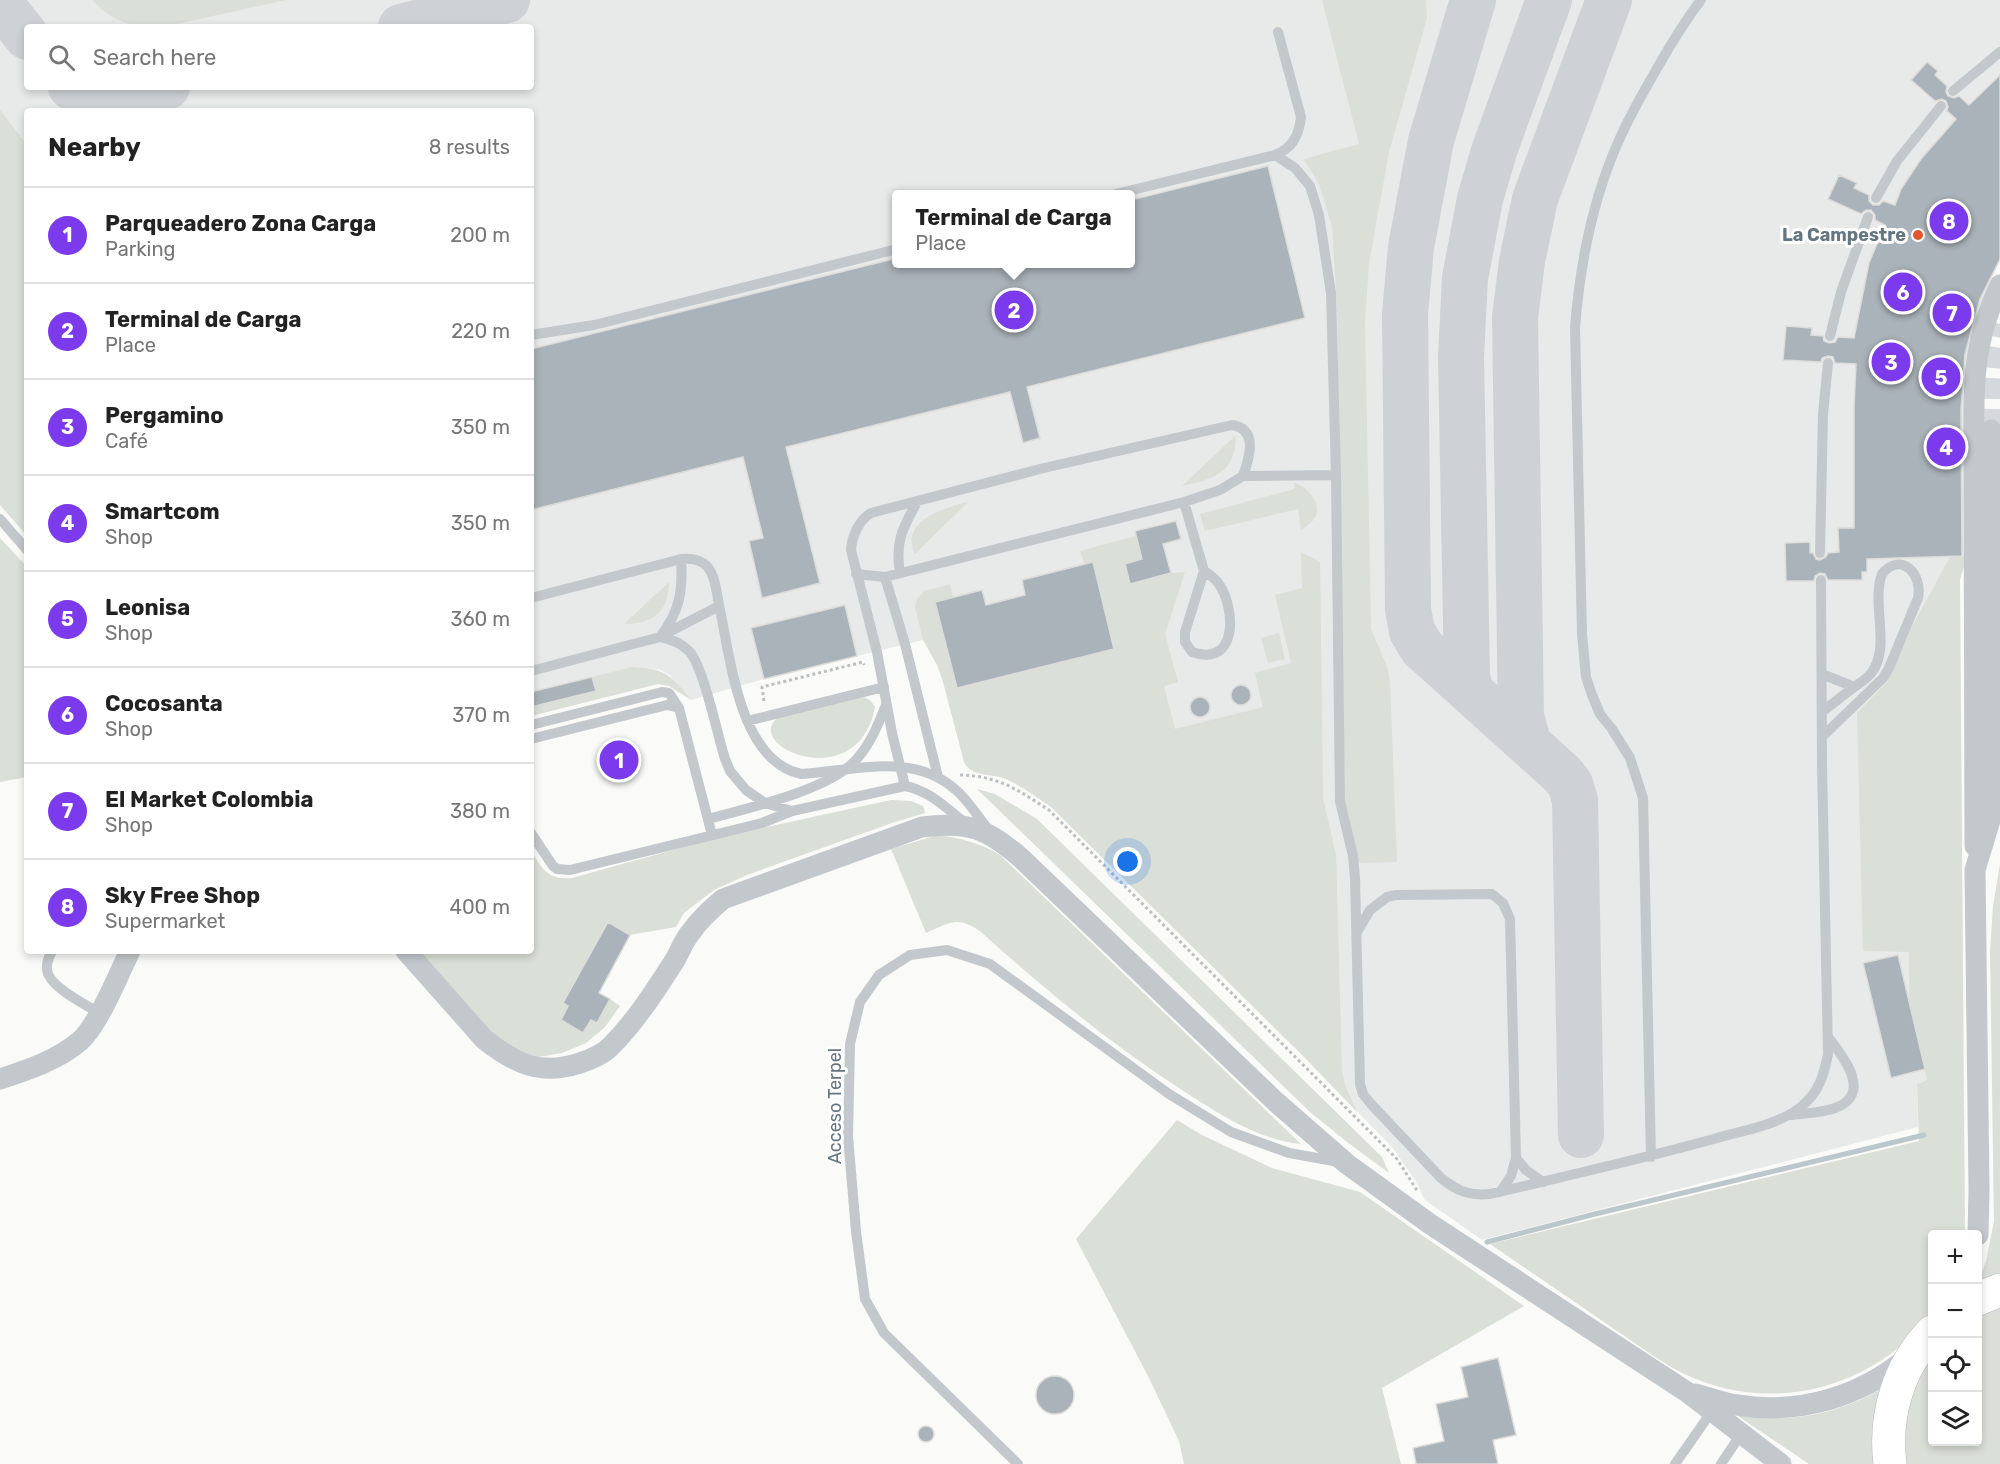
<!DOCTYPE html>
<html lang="en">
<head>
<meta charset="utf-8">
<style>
	:root { --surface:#fff; --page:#f6f6f6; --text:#222; --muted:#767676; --line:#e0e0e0; --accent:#7c3aed }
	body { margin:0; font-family:Rubik,sans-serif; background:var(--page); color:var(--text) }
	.controls { position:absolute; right:18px; bottom:18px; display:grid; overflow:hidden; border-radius:6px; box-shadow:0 3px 9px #0003 }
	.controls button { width:54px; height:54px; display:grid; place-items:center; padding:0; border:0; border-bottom:2px solid var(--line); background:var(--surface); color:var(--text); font:30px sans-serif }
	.you { position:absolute; left:1128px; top:862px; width:21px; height:21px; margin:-15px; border:4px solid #fff; border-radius:50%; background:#1a73e8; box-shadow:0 0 0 9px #1a73e833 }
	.badge { display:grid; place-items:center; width:39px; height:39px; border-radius:50%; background:var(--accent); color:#fff; font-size:20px; font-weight:700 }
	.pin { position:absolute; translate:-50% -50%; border:3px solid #fff; box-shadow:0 2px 6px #0006 }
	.popup { position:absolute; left:892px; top:190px; width:243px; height:78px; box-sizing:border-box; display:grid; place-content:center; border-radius:6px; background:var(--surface); filter:drop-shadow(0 2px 4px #0005); font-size:20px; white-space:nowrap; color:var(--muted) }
	.popup b { font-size:22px; color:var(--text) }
	.popup::after { content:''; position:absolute; left:50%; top:100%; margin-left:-12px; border:12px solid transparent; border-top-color:var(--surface) }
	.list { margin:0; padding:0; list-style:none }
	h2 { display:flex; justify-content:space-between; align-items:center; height:78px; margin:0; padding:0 24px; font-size:26px }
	h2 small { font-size:20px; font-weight:400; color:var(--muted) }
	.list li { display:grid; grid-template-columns:39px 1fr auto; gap:18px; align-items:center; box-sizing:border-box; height:96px; padding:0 24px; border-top:2px solid var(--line) }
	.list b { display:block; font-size:22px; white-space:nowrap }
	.list p { margin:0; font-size:20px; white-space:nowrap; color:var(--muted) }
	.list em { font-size:20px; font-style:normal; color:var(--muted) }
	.icon { flex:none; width:33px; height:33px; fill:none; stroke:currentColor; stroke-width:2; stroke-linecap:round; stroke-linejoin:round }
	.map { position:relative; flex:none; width:2000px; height:1464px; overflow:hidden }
	.search { position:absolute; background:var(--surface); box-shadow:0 3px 9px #0003; left:24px; top:24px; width:510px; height:66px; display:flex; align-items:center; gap:15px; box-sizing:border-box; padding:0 21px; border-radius:6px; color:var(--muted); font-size:22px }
	.panel { position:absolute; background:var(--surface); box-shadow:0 3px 9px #0003; left:24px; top:108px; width:510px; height:846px; border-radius:6px }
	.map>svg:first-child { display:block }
</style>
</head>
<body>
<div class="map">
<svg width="2000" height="1464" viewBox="0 0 2000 1464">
	<rect width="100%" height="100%" fill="#fafaf8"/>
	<!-- built -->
	<path fill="#e8e9e9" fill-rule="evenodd" d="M0,0H2000V259L1983,298L1967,556L1960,579L1909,952V1001L1927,1080L1917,1084L1918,1127L1482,1240L1425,1200L1415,1180L1392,1147L1307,1060L1138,751L1044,667L957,688L944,635L857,656L844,605L752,628L764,679L691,700L670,675L658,669L633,667L638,689L531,716V111H27V454L0,450ZM27,27H531V87H27ZM897,194H1131V264H897Z"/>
	<!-- green -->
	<path fill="#dadfd7" d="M92,0H286L172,25C138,29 117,26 92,0Z
		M1322,0H1426L1427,18L1389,152L1369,263L1365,323L1371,629L1388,669L1390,683L1397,862L1356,863L1345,804L1337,306L1332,227L1319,184L1304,159L1359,144Z
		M0,110L27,145V536L0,505Z
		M1235,436C1237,443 1235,448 1233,455C1226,478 1202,481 1182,486Z
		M1294,483C1305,485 1319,500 1317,512C1316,520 1307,526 1301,530L1298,509L1205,531L1200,514L1295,489Z
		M968,502L915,554C899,520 945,508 968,502Z
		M1136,536L1142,559L1125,564L1130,583L1171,573L1185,572L1165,634L1178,682L1164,686L1175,729L1263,707L1255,673L1291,663L1275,595L1302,588L1301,552L1320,562L1323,798L1336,855L1342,1071L1345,1085L1357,1112L1307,1060L1051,807C1037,798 1022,786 1006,779C991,773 972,778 964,762L943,682L937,665L923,640L915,606L917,599L924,591L950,584L953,598L935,602L957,688L1113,649L1080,551Z
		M0,538L27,567V777L0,782Z
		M1967,556L1960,579L1965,1234H1932V1314C1878,1382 1788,1412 1704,1382C1671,1371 1643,1348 1614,1329C1573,1301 1531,1272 1490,1244L1919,1141L1917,1084L1927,1080L1909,1001V952L1863,951L1857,713L1887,682L1914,623L1950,557Z
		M669,582C669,612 653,624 624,624Z
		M1279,633L1285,659L1268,663L1261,638Z
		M632,667C664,668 672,675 691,700L669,686L658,684L531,716V707L596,691L592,677Z
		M864,697L870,700L875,707C858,798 739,745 779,717Z
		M977,789L995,794L1037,819L1382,1157L1389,1173L1347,1142L1310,1112Z
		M891,800L911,801L923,806L925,813L892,823L747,875L714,890L684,913L676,927L630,935L607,922L563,1003L568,1006L561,1020L583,1033L591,1020L597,1023L610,999L620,1006L605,1027L586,1043L562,1053L538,1057L527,1056L497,1042L416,951H531V851C543,869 547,880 572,878L716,838Z
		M938,835C961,838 980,843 1000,855L1301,1144C1258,1140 1221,1115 1185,1092C1112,1045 1045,990 981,932C957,915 950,923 926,933L891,849Z
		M2000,864V1280L1978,1282L1986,1261L1994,1221L1990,952L1993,906Z
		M1177,1120L1202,1135L1272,1168L1360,1192L1524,1306L1382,1388L1401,1464H1184L1179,1441L1148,1376L1076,1239Z
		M2000,1304V1464H1904L1902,1452L1909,1396L1932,1352V1442H1978V1313Z
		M1883,1388L1879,1464H1809L1735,1414C1789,1424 1836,1415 1883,1388Z"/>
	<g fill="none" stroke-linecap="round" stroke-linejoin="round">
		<!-- stream -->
		<path stroke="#bbc7cb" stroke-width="5" d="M1487,1242L1591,1215L1924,1135"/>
		<!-- taxiway -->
		<path stroke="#ced2d4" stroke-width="46" d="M1473,0L1431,141L1411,247L1405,314L1408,609L1412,631L1422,648L1562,774L1570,784L1575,800L1581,1135
			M0,3L27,37
			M401,27L507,0
			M71,87C104,106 133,96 167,87
			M1474,695L1470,689L1467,675L1461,357L1465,278L1480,199L1494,151L1549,0
			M1528,742L1521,716L1515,318L1522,261L1535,199L1609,0"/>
	</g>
	<!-- building -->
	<path fill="#aab3b9" stroke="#dcdcda" stroke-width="1.5" d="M1927,62L1938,71L1935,75L1947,86L1946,92L1948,96L1954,98L1959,96L1969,105L2000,75V259L1980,299L1965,354L1961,410L1962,556L1867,559V572H1862V580H1828L1825,574L1820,573L1815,576L1814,581H1786L1785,543L1810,542V553H1813L1816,559L1820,560L1826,557L1828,553L1839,552L1838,528H1854V408L1856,364L1835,363L1833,357L1828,356L1822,358L1821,362L1783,360L1786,326L1812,328L1811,335L1823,336L1824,341L1829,343L1835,342L1838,337L1854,338L1869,263L1885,225L1875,220V215L1871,210H1866L1861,214L1828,199L1839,175L1857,183L1854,188L1869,195V201L1873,205H1879L1883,201L1895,205L1901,189L1921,159L1956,119L1947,111L1948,107L1946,101L1942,99L1935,101L1911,80Z
		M1268,166L1305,318L1027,387L1040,438L1023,443L1010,392L786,447L820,583L762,598L749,541L763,538L743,457L531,510V349L897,258V264H1131V200Z
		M1176,521L1181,539L1163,544L1171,573L1130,584L1125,564L1142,559L1135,531Z
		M1093,562L1114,649L957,688L935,602L982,590L986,605L1025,595L1022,580Z
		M845,605L857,656L764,679L751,628Z
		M592,677L596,691L531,707V692Z
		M1231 695a10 10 0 1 1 20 0a10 10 0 1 1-20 0Z
		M1190 707a10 10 0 1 1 20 0a10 10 0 1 1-20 0Z
		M608,922L630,935L599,993L610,999L597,1023L591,1020L583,1033L561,1020L568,1006L563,1003Z
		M1898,955L1925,1069L1891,1078L1863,963Z
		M1498,1358L1516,1435L1493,1440L1498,1464H1416L1413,1448L1444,1441L1436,1404L1468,1397L1461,1367Z
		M1036 1395a19 19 0 1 1 38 0a19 19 0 1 1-38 0Z
		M918 1434a8 8 0 1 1 16 0a8 8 0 1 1-16 0Z"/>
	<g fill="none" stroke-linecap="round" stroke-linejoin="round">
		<!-- minor-tunnel -->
		<path stroke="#d5d9db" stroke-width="21" stroke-dasharray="21 10" stroke-linecap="butt" d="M1991,430C1992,394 1991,359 2000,324"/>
		<!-- primary casing -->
		<g stroke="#b5babe" stroke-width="34">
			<path id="primary" d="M1978,1299L2000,1290
				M1890,1464C1884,1416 1898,1367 1932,1332"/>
		</g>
		<!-- path -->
		<path stroke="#bbbfc2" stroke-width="3" stroke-dasharray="3 3" stroke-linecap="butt" d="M764,701L762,687L863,662L864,665
			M960,775C999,776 1018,790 1049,810L1397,1159L1418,1192"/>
		<!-- service -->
		<path stroke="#c3c8cc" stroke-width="10" d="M1278,32L1301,117C1299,135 1293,148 1275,155L1295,168L1310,186L1319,215L1331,293L1336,475L1340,801L1353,856L1355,878L1360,1084L1363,1094L1371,1104L1441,1178C1457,1191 1469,1196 1490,1194C1566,1176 1642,1159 1717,1138C1745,1130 1779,1125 1802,1106C1819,1092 1824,1075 1828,1054L1822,765L1821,580
			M1953,91L2000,52
			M1116,194L1275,155
			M1876,198L1897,161L1941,106
			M531,335L594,325L897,249
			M1830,336L1841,292L1868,217
			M1184,502L1204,571L1185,632V642L1192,652C1238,668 1236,609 1219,584C1215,578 1210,575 1204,571
			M0,519L27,550
			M1820,553L1823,414L1828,363
			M900,573C895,542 902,529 917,502
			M856,574L885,577L1184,502L1220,490L1243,476L1336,475
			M885,577L905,644L938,777
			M531,598L681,559C691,558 700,559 707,566C716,577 717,596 720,610C731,661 740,761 801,774C854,771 912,751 956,790C968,800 978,817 988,829
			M663,635L719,606
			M660,637C680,611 683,591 681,559
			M531,671L660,637C671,639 681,643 689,651C703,665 718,737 725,759L730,771L746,790L765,803L792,811L905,786C930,791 946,808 965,823
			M1822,674L1854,687C1860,683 1868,678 1872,672C1891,646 1871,603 1882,574C1901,551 1923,574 1918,598L1889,668L1883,678L1822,737
			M1822,712L1854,687
			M747,721L884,687
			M531,725L662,692L669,693L679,708
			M531,739L667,705L679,708L712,835
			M905,786L892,733L877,652L851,550C852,536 859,520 871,513L1044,468L1232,425C1259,429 1249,459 1243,476
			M708,819C748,808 826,791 855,761C870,745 878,725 886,705
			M531,833L553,866L557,869L570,870L762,823L792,811
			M1357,932L1370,910L1387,897L1396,895L1492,894L1503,903L1510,919L1516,1158L1526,1170L1543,1182
			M52,951C49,957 46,963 47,970C49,987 85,1004 99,1013
			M1792,1115C1806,1113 1822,1113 1835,1108C1874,1094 1842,1055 1828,1037
			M1651,1157L1643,798L1630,758L1612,729L1600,714L1592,695L1586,677L1582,634L1575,328C1580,264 1593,197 1620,138C1631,113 1645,89 1659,65C1672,42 1685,21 1701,0
			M1500,1192L1511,1176L1516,1158
			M1018,1464L884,1333L865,1299L856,1231L848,1136L850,1044L860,1002L879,975L910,955L947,950L990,964L1169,1094L1231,1132L1289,1153L1339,1162
			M1675,1464L1712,1411
			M1721,1464L1741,1434"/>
		<!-- minor -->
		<path stroke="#c3c8cc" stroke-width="21" d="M1974,430L1975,846
			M406,951L484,1039C515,1064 541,1076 580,1063C592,1059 604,1054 612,1045C636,1021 657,988 675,960C680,951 684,940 691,932C700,919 711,909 723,899L922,827C968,821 987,828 1022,859L1276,1102L1347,1164L1430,1224L1687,1392L1781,1464
			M0,1079C27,1070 58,1060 80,1041C99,1024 118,975 130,951
			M1978,1235L1979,1190L1975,870L1991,817L1994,761L1995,682L1991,430
			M1696,1394C1710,1398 1723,1403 1737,1405C1799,1415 1861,1397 1909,1356"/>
		<!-- primary -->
		<use href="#primary" stroke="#fff" stroke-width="33"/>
		<!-- minor-bridge -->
		<path stroke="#c3c8cc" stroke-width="21" d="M1974,430C1973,375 1976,335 2000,285"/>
	</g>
	<!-- markers -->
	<circle fill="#e4572e" stroke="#fff" stroke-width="2" cx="1918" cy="235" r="6"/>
	<g text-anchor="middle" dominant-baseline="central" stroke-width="6" stroke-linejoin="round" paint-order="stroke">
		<!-- poi labels -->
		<g font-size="18" font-weight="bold" fill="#657683" stroke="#fff" text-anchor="end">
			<text x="1906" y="235">La Campestre</text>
		</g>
		<!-- street labels -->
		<g font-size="18" fill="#657683" stroke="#fff">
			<text transform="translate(835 1106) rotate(-90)">Acceso Terpel</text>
		</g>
	</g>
</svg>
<div class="controls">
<button>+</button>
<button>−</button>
<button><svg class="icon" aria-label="locate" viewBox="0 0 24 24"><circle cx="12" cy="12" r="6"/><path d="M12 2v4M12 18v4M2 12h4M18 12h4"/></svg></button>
<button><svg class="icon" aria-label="layers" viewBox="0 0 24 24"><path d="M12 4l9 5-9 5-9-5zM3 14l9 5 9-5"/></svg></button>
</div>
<div class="you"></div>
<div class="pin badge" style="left:619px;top:760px">1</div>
<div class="pin badge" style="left:1014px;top:310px">2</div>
<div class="popup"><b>Terminal de Carga</b>Place</div>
<div class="pin badge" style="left:1891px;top:362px">3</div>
<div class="pin badge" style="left:1946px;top:447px">4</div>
<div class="pin badge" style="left:1941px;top:377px">5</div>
<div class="pin badge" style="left:1903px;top:292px">6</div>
<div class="pin badge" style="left:1952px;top:313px">7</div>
<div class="pin badge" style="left:1949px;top:221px">8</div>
<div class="search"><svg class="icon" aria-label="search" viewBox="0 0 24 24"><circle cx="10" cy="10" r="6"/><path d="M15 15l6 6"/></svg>Search here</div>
<section class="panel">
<h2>Nearby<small>8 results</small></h2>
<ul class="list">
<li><span class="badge">1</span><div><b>Parqueadero Zona Carga</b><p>Parking</p></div><em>200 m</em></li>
<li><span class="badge">2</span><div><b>Terminal de Carga</b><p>Place</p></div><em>220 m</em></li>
<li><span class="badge">3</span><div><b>Pergamino</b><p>Café</p></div><em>350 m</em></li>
<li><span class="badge">4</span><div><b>Smartcom</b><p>Shop</p></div><em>350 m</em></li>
<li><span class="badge">5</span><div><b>Leonisa</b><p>Shop</p></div><em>360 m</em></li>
<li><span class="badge">6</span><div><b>Cocosanta</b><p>Shop</p></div><em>370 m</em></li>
<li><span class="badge">7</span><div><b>El Market Colombia</b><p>Shop</p></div><em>380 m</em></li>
<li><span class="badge">8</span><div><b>Sky Free Shop</b><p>Supermarket</p></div><em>400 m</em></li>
</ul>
</section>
</div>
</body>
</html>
